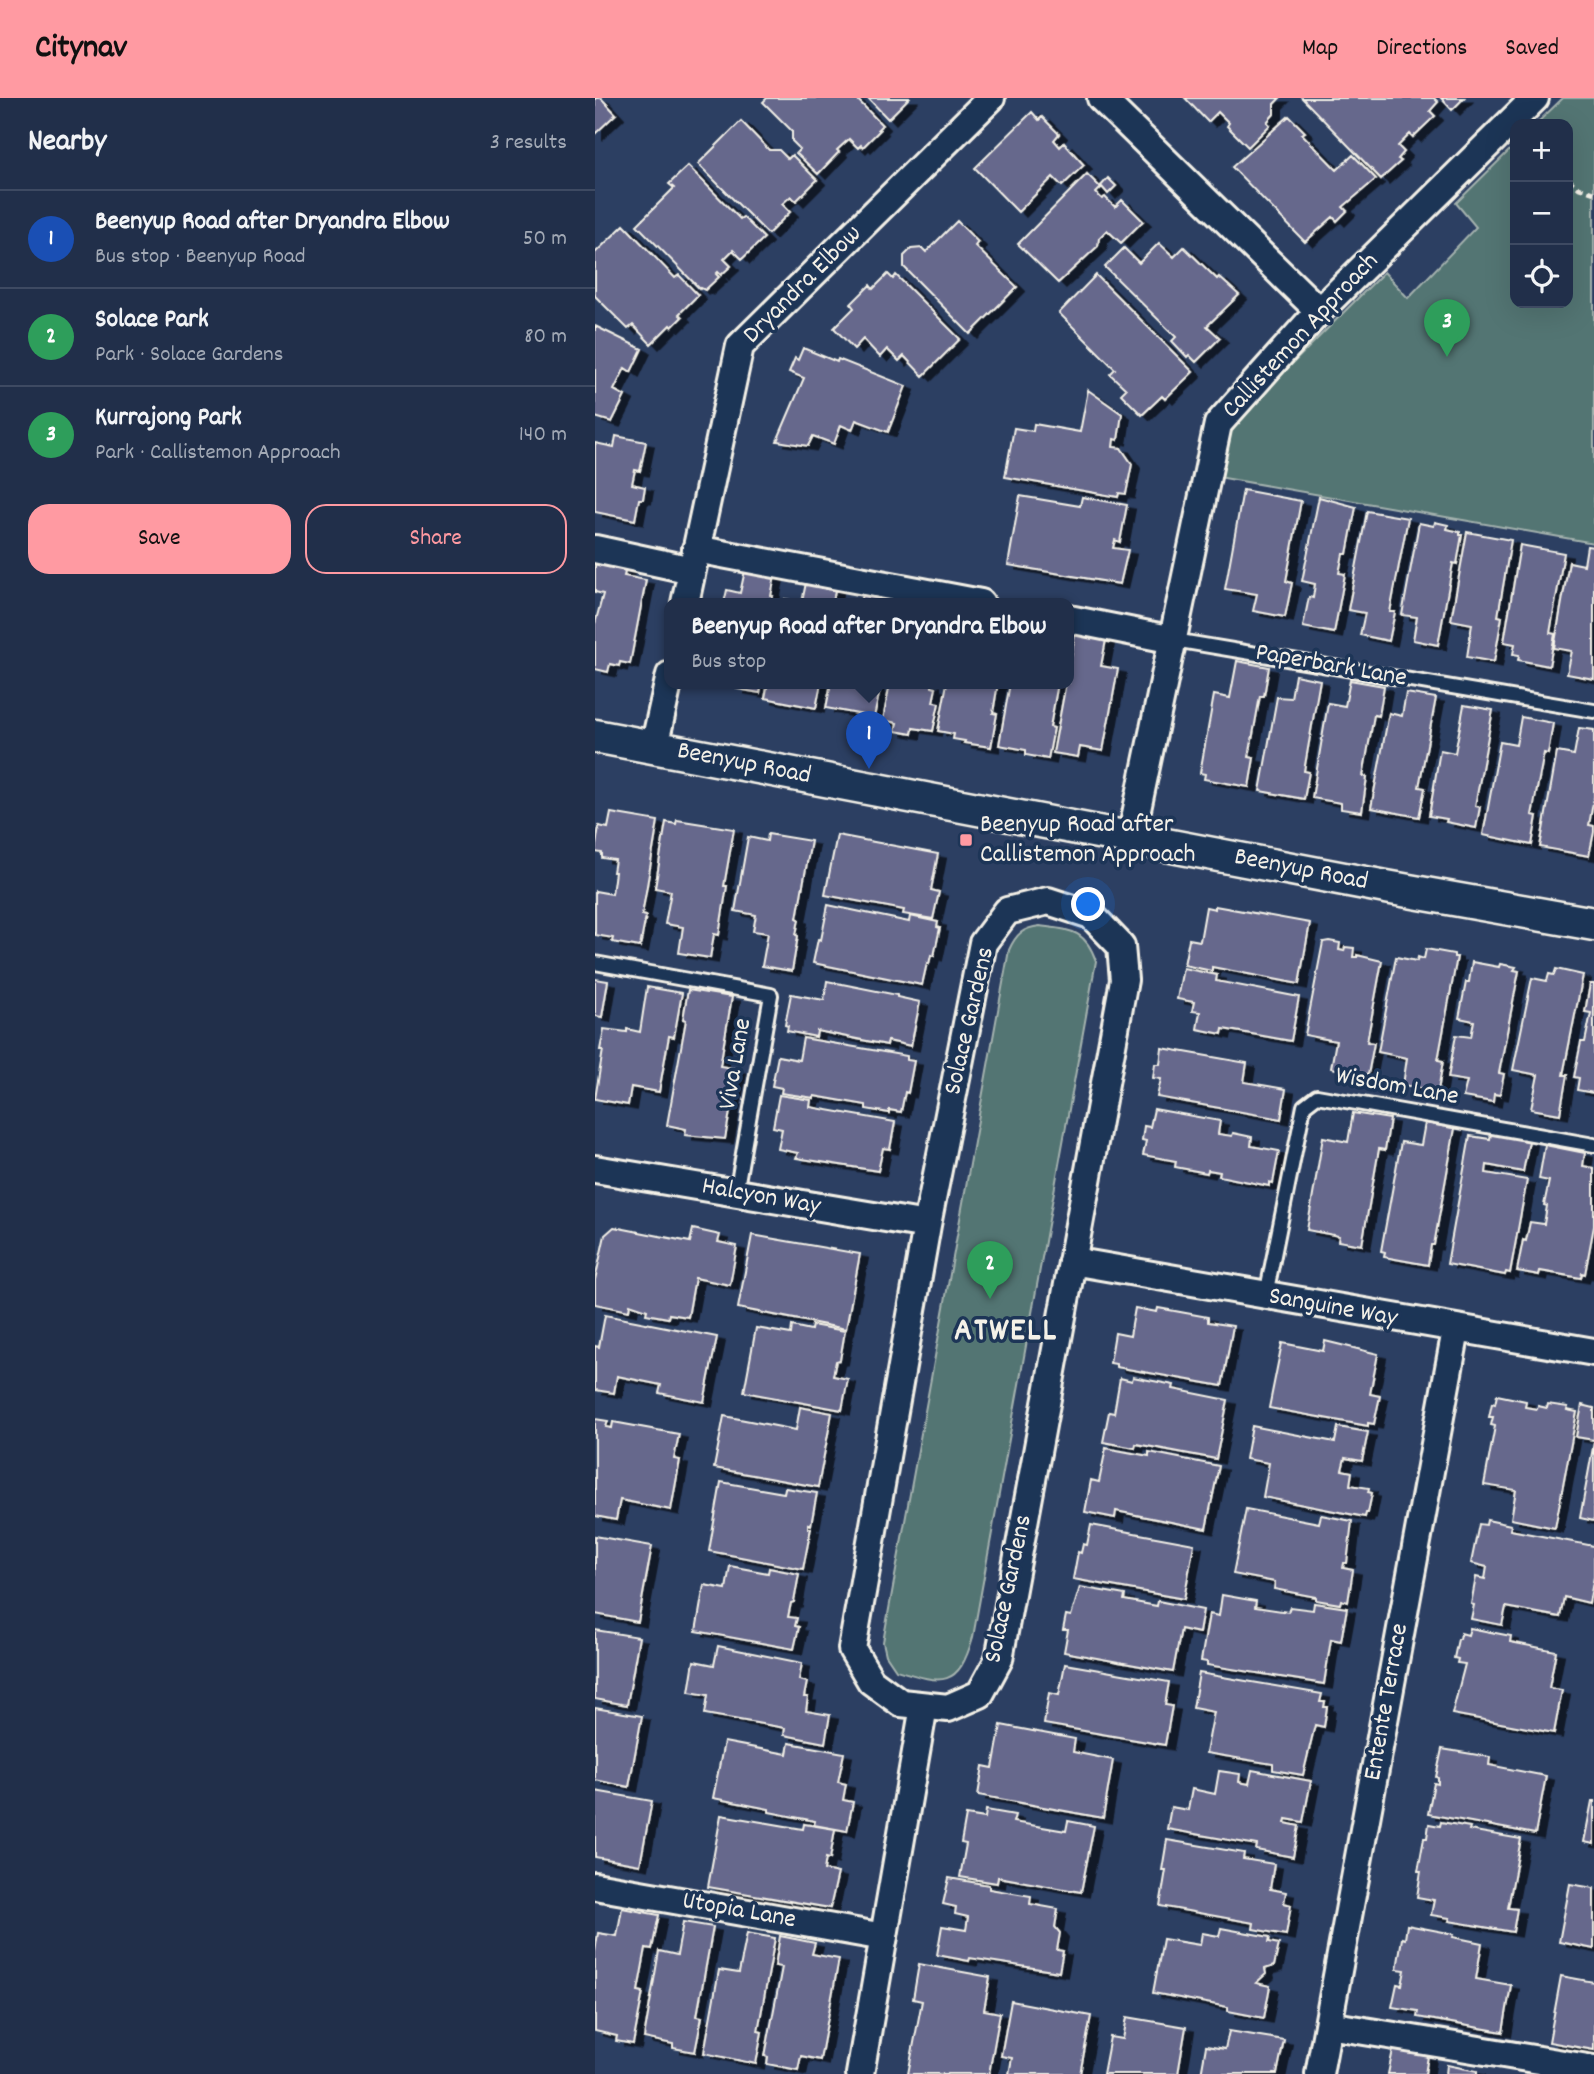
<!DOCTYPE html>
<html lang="en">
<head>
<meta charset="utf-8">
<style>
	:root { --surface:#212f4a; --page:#293751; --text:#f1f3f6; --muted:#a2a9b5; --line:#3e4a62; --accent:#ff9aa2 }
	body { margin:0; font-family:Dekko,sans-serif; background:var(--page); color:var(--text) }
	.controls { position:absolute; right:21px; top:21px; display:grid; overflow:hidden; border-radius:14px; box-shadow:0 7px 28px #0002 }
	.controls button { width:63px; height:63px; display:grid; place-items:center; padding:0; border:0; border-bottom:2px solid var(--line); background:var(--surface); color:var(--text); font:35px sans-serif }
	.you { position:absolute; left:494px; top:807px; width:24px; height:24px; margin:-18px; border:5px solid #fff; border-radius:50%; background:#1a73e8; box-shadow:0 0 0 10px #1a73e833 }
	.badge { display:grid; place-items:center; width:46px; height:46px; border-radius:50%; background:var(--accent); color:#fff; font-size:23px; font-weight:700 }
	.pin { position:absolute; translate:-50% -58px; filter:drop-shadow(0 2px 4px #0008) }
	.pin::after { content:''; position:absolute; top:37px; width:24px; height:21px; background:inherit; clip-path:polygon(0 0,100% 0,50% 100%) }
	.popup { position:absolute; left:69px; top:500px; width:410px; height:91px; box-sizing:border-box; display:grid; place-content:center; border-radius:14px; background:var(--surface); filter:drop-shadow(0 2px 5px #0005); font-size:23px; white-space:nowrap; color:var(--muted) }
	.popup b { font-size:26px; color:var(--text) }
	.popup::after { content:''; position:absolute; left:50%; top:100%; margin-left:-14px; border:14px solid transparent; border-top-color:var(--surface) }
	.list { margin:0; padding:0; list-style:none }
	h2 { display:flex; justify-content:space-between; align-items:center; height:91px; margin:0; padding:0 28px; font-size:30px }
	h2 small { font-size:23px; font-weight:400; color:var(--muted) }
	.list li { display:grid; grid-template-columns:46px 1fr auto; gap:21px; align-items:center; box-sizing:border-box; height:98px; padding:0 28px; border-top:2px solid var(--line) }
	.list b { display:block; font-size:26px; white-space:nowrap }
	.list p { margin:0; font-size:23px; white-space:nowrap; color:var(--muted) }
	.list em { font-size:23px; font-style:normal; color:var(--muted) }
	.actions { display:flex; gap:14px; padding:21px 28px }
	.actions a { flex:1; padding:16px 0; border:2px solid var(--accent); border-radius:21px; text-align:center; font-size:24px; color:var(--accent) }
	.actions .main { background:var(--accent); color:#111 }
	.icon { flex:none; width:38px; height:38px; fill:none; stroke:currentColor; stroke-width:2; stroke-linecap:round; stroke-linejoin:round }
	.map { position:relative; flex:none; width:999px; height:1976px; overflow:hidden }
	header { display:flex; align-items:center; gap:42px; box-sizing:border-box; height:98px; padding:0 35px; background:var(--accent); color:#111 }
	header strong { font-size:33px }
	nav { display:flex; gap:38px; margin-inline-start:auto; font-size:24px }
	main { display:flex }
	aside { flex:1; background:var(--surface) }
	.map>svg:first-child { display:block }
</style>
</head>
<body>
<header>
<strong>Citynav</strong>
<nav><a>Map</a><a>Directions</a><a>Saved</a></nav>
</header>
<main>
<aside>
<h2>Nearby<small>3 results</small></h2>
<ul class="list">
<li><span class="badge" style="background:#1a4fb4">1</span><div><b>Beenyup Road after Dryandra Elbow</b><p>Bus stop · Beenyup Road</p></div><em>50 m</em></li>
<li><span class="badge" style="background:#2e9e5b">2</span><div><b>Solace Park</b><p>Park · Solace Gardens</p></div><em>80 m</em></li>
<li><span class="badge" style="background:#2e9e5b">3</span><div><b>Kurrajong Park</b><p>Park · Callistemon Approach</p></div><em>140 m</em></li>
</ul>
<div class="actions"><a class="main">Save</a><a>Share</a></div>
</aside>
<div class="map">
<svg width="999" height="1976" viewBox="0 0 999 1976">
	<defs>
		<filter id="shadow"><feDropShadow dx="8" dy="4.5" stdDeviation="0" flood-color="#0009"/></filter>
	</defs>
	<rect width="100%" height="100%" fill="#2c3f62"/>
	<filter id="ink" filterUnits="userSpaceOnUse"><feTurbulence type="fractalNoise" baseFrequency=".0143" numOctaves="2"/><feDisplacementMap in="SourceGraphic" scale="14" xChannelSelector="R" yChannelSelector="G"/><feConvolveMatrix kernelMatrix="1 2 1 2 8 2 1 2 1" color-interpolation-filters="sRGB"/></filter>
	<g filter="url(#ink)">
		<!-- green -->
		<path fill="#537473" stroke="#a4b2ae" stroke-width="2" d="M968,0H999V445L623,379L633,339L650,313L789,174L813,200L881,129L861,105L920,47V205H973V26H941Z
			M445,828C475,832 490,831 501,863L378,1539C363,1591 348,1586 301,1572L291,1557L288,1544L414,852C421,836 428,830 445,828Z"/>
		<!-- building -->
		<path fill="#66678c" stroke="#f4f1e8" stroke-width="2" filter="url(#shadow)" d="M0,0H6L21,16L0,36Z
			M172,0H261L287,27L283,31L285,32L268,49L266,47L263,50L254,41L242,52L244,54L223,76L201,55L205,51L197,43V33L168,4Z
			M273,0H314L293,21Z
			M590,0H685L679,6V16L672,24L675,27L653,49L632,28L634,25L623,14L613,24Z
			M707,0H839L843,4L835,13L840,18L818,39L815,36L803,48L809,54L803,61L806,63L786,81Z
			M846,0H869L857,12Z
			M437,14L444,22L447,19L464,36L459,42L465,49L469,45L489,67L467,88L458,79L423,114L380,70Z
			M694,18L710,34L707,36L742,72L758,57L781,81L748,109L752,113L742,123L738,119L710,144L637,69Z
			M146,23L174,52H184L193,61L197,57L222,82L201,103L196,98L187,106L195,114L173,136L103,66Z
			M93,68L145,121L148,119L169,140L147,161L138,152L129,161L136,168L126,177L123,174L121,176L124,179L110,192L106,190L105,191L42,127L79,90L74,86Z
			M492,76L505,89L513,80L521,88L513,96L507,89L501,95L507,101L510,99L520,109L527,102L548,123L526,145L512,132L504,140L503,148L463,185L423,146Z
			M362,123L383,144L380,148L422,189L375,236L309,169V158L316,151L327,150L331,154Z
			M29,127L80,180L84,177L103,197L84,216L87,219L77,229L75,227L56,246L38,227L33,231L0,198V155Z
			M564,145L579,159L589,149L622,181L624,179L644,197L612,228L625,240L601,264L594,257L592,259L577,243L581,239L510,169L529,150L544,165Z
			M293,176L298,181L301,177L365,241L328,278L309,258L304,263L292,251L285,259L268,241L259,251L239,230L259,210L256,206L275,187L278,191Z
			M501,177L598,274L570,301L567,298L547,317L526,296L531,291L515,276L520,271L464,215Z
			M0,228L47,251L36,274L30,270L19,292L30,298L17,324L0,319Z
			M208,250L242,264L243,261L311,288L293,334L261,322L257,332L246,327L239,346L218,338L213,348L182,343L209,280L194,274L200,260L203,262Z
			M493,292L527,316L523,342L519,341L518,349L526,350L537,366L531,396L524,395L523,399L410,379L419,330L438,333L439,326L485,334Z
			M21,338L51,344L45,373L40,372L37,386L50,389L48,401H44L40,422L0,414V345L19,349Z
			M648,392L706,403L691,483L697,485L690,519L658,513L662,496L630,491Z
			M425,398L485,408L487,399L532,407L525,444L520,442L518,450L533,452L525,486L413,467Z
			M724,399L761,409L752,456H748L744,475L750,476L739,535L708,529L714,499L718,500L720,486L707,483Z
			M772,413L813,420L795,514H800L794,543L765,537L770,515L753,512Z
			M840,424L853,427L852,431L865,434V437H867L862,466L858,465L843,547L818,542L822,519L807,517L824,425L839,428Z
			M872,434L916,442L903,518L907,519L899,564L872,559L877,526L856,522Z
			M925,447L969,455L955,535L960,536L954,568L923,562L924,557L918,556L920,546L909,544Z
			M992,448L999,449V581L972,576L977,553L959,550L974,464L989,467Z
			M0,461L32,467L29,478L51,482L35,566L25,564L24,568L15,566L13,574L0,571V526L8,496L0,494Z
			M151,468L181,473L176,498H178L177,505H129L132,492L145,495Z
			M212,480L241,485L238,505H190V501L207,504Z
			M269,492L303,499L302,505H266Z
			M480,537L511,542L506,568L523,571L508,653L485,649L483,659L458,655L471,585H474V571Z
			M642,563L674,569L669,598H665L654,659L659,660L654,689L609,681L610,676L605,675L619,597L635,600Z
			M700,577L725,582L709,673L714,674L709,701L665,693L682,599L696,600Z
			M755,582L789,588L784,618L779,617L768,678L772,679L767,714L746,711V705L717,700L733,605L750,608Z
			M141,585H167L165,595L142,591L143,586Z
			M173,585H226L221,610L170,600Z
			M236,585H281L280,591L285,592L279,619L231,610Z
			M295,585L311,587V585H337V589L341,590L338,604L344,605L338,633L318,630L317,636L300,633L302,625L288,622Z
			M352,585H403L398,615L402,616L396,649L369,645L370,643L358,641L359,636L343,633Z
			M415,585H463L455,629L459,630L453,661L431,657V652L404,647Z
			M811,595L841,600L824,689L830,690L824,719L776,710L794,615L807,618Z
			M869,607L898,612L880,708L885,709L881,730L851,724L852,721L834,718L845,652L860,655Z
			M926,619L958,625L953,656L949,655L937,717L942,718L937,747L888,737L905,644L921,647Z
			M984,630L999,632V699L994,727L999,728V734L994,758L945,749L962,654L979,657Z
			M16,715L63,723L47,817L51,818L45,849L17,844L18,840L0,837V793L17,796L20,774H18L20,762L7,760V755L0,754L4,728L13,730Z
			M82,722L139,731L129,788H132L124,837L119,836L115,860L84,855L88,829L70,826L76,793L60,790L71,724L81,726Z
			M173,736L216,743L202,820L204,821L201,837L203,838L197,873L167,868L173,835L158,833L161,817L140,813L153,739L172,743Z
			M242,737L343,756L336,792L344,794L338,821L308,816L309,812L230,797Z
			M233,807L314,824L315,818L343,824L342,829L345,830L339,858L336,857L334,866L332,865L327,887L218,865L223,841L226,842Z
			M620,808L715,825L704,886L617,869V873L589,867L594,841L605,843L611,809L620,811Z
			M734,843L745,845L744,852L749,853L750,849L759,850L758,859H762V857L787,863L772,944L779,945L773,977L736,970L741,943L710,937L728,844Z
			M831,851L859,856V859H862L843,962L848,963L843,993L808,987L812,960L783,954L801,859L822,863L823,859L829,861Z
			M877,864L904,869L905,866L921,869L919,872L924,873L904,975L909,976L905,997L899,996L898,1004L868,999L872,983L853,980L861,937L876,939L879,923L864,920L871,884H874Z
			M588,870L622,877L621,883L704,899L696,943L628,931L627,936L602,931L605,914L597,913L599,904L582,901Z
			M961,871L988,877L968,977H972L965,1016L936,1011L943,977L918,972L937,880L952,883L954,876L959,877Z
			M0,881L13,883L7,919L0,918Z
			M232,883L302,897V899L325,904L316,948L293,943L292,947L222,933L221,939L192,933L193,928L190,927L196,896L229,902Z
			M995,886H999V995L982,992L984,980L979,979L986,944H990L996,915L990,914Z
			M52,889L87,895L79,939L74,938L64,994L36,989L33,1007L0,1001L8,952H5L9,931L32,934V931L45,934Z
			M93,892L137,899L125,968L143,971L130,1041L90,1037L91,1031L72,1027L91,922L88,921Z
			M208,940L312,958V962L319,963L313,995L310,994L306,1014L294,1012V1015L271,1011V1007L219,998V1000L186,995L187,990L177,988L183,958L204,962Z
			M567,950L652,965L649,984L691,991L686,1021L562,999L566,981L558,980L560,966H565Z
			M184,997L216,1002L215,1009L300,1024L295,1051L288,1050L283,1073L201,1060L203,1055L183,1051L187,1031L178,1029Z
			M559,1011L625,1023L623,1036L637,1038L638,1035L657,1039L656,1048L684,1053L678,1085L674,1084V1088L624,1078L625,1074L613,1072L612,1075L580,1069L581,1063L548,1057L551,1043L547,1042L549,1028L555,1029Z
			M758,1015L795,1021L790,1052L784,1051L767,1147L743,1143L744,1138L712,1132L728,1039L753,1044Z
			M830,1025L860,1030L839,1147H836L833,1167L789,1159L790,1154L786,1153L806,1044L826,1047Z
			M896,1036L934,1043L928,1074L892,1067L891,1075L932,1082L915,1175L911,1174L910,1177L852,1166L875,1038L895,1041Z
			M950,1047L990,1055L988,1068L999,1070V1128L990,1176L987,1175L986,1180L945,1173L944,1177L922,1173L928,1142L931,1143L935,1124L949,1126L952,1108L949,1107L954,1083L944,1081Z
			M19,1129L95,1144L98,1131L125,1137L123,1144L142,1148L135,1187L100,1180L93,1219L74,1216L73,1220L51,1216L52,1212L35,1206L34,1213L0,1206V1182L10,1137Z
			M157,1137L265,1156L251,1231L143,1210Z
			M540,1210L562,1214L563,1210L613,1219V1224L638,1228L627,1288L521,1269V1266L515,1265L520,1235L535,1238Z
			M10,1217L122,1239L109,1304L64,1295L66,1287L22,1278L19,1295L0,1292V1248L4,1249Z
			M217,1227L250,1233L245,1262L241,1263L238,1278L253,1281L247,1312L149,1294L161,1230L196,1236L197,1228L216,1232Z
			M730,1243L783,1256L775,1296L785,1298L779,1326L773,1325V1328L674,1310L687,1245L728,1253Z
			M538,1279L579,1287L578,1291L633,1302L621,1361L541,1346L540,1350L508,1344L514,1314L519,1315L525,1280L537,1283Z
			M902,1297L931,1303L930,1309L942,1311L943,1308L952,1310L953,1306L973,1309L972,1312L982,1314L960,1430L916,1421L921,1392L889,1387L900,1328L896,1327L898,1319H894L897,1305L900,1306Z
			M987,1307L999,1310V1342L981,1339Z
			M205,1309L237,1315L223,1389L119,1370L129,1318L201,1332Z
			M0,1321L13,1323L11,1329L17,1330L18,1324L84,1336L79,1361L85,1362L76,1412L25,1402L21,1422L0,1418Z
			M657,1328L740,1344L743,1329L773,1334L767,1363L750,1360L747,1372L757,1374L755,1387L774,1390L773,1394L777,1395L773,1415H771L770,1419L668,1399L674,1365L651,1361Z
			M999,1344V1423L985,1420Z
			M511,1350L554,1358V1354L624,1368L611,1431L521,1413L520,1420L490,1414L496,1382L504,1384Z
			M126,1384L189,1395L190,1390L222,1395L216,1427L213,1426V1430H216L208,1471L114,1453Z
			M651,1411L724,1425L726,1417L757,1423L752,1465H749L748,1470L758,1472L753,1504L746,1502L745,1506L721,1502V1499L679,1491L680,1484L638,1476Z
			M892,1422L916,1427L915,1432L999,1448V1479L994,1505L969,1499L965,1519L911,1509L907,1527L876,1521L879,1507L876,1506L881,1479L890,1481L892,1469L876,1465L884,1426L891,1427Z
			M496,1427L599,1446L589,1501L478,1481L483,1454L486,1455L488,1446L492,1447Z
			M0,1438L57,1448L43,1524L0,1516Z
			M135,1468L173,1475L174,1470L204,1476L199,1504L196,1505L193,1519L202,1520L200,1528L204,1529L199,1551L101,1533L109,1487L131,1491Z
			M485,1489L530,1497L529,1502L562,1508L563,1503L608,1512L604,1535L586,1531L578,1574L469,1554L473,1532H468L471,1517L476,1518Z
			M627,1497L661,1503L660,1509L693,1514L695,1509L718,1512L719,1505L752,1510L746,1543L736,1541L729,1586L612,1567V1564L606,1563L614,1516L624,1518Z
			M875,1530L916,1538L915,1544L961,1553L954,1590L967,1592L959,1635L857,1616L870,1566L862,1565L863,1561L859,1560L863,1541H865L866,1535L873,1537Z
			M0,1532L44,1539L32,1607L0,1601Z
			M123,1548L207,1565L204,1582L212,1584L209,1599H213L211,1613L235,1617L230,1645L189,1637L190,1630L110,1616L113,1597L94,1594L99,1563L119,1567Z
			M470,1566L574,1584L570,1607L577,1608L570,1647L449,1626L454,1595L464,1597Z
			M604,1575L727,1596L725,1604H730L729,1609H732L729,1629L720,1627L708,1677L678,1672V1666L611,1655L619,1614L598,1610Z
			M0,1610L47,1618L34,1689L0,1682Z
			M406,1627L480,1641L478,1654L518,1662L508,1720L383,1697L388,1668L398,1670Z
			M129,1644L192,1656L194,1645L249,1655L243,1684L251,1686L248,1702L258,1704L252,1733L219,1727L220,1723L174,1714V1711L118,1700Z
			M847,1651L895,1659L894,1667L951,1678L940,1736L833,1716L839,1685L843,1686V1680L841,1679Z
			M657,1672L716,1683L708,1724L691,1721L690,1725L704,1728L698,1759L661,1752L662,1747L572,1731L576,1709L593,1712L597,1691L620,1696L624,1673L645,1676L644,1684L654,1686Z
			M0,1693L57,1703L45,1767L0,1759Z
			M997,1703H999V1746L989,1744Z
			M391,1712L420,1717L418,1724L471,1733L473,1723L499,1728L486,1794L403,1779L402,1785L365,1779L371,1746L366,1745L371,1717L390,1720Z
			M126,1717L208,1731L209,1726L240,1731L235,1761L231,1760L229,1772L243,1775L235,1810L113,1789Z
			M846,1724L875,1729L874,1732L926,1741L913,1810L922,1811L918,1834L854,1823L855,1820L836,1817L839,1802L822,1799L826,1773H823L829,1740H832L834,1726L845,1728Z
			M572,1742L649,1755L648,1761L679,1766L675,1791L691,1794L689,1805L696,1807L691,1837L658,1831L659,1825L565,1808L571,1772H567Z
			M354,1780L394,1787V1791L436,1798L435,1806L463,1811L460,1829L465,1835L462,1852L468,1853L464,1874L375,1860L374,1863L342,1857L347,1828L371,1832L373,1819L360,1816L361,1809L348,1806Z
			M975,1786L999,1790V1851L964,1844Z
			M27,1810L64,1817L57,1851L51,1850L43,1893L48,1894L38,1946L21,1943L22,1938L0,1933V1854L3,1835L22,1838Z
			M88,1824L118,1829L102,1918L107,1919L100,1954L78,1950V1946L49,1940L64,1853L82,1857Z
			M812,1827L859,1836L858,1839L887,1845L881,1881L916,1887L908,1934L822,1919L823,1913L797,1909L802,1886L807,1887L810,1872L802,1871L807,1840L810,1841Z
			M626,1830L675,1839L674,1844L684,1846L679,1868L670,1871L671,1876L661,1885L675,1888L669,1920L633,1913V1909L558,1895L568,1841L605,1847L607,1835L624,1838Z
			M152,1835L180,1840L163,1933L167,1934L161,1966L109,1955L124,1872L144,1875Z
			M185,1838L220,1845L217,1856L244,1861L225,1962L206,1958L203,1972L172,1966L173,1959L170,1958L187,1869L180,1868Z
			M324,1866L395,1879L389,1912L405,1915L394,1976H313L327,1903L318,1901Z
			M966,1878L999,1884V1952L954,1944Z
			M416,1903L496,1918L485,1976H414L417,1960L406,1958Z
			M532,1919L591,1929L583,1976H508L515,1939L528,1941Z
			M634,1933L689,1942L682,1976H606L611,1948L630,1951Z
			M798,1952L833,1958L830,1976H793Z
			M852,1967L882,1973V1976H851Z"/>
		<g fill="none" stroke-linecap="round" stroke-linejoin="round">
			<!-- service casing -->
			<g stroke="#f4f1e8" stroke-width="18">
				<path id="service" d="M579,542L999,613
					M0,865L176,897L141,1095
					M671,1197L709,1008L722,998L999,1047"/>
			</g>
			<!-- minor casing -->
			<g stroke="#f4f1e8" stroke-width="32">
				<path id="minor" d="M506,0L724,213
					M0,451L97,472
					M101,451L386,505
					M90,505L145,248L396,0
					M474,521L579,542
					M59,649L75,577
					M536,740L623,326L724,213L940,0
					M453,803L496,817L526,848L529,882L404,1561L385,1596L353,1610L306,1605L276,1583L257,1551L332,1127L388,845L412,813Z
					M0,1071L332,1127
					M477,1163L999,1254
					M0,1788L289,1839
					M733,1927L999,1971
					M265,1976L329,1608
					M724,1976L861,1232"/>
			</g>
			<!-- tertiary casing -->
			<g stroke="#f4f1e8" stroke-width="37">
				<path id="tertiary" d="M0,638L791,789L999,826"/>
			</g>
			<!-- path -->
			<path stroke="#f4f1e8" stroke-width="4.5" stroke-dasharray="7 5" stroke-linecap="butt" d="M973,81L984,90L999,95"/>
			<!-- service -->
			<use href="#service" stroke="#1d3557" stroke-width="12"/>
			<!-- minor -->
			<use href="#minor" stroke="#1d3557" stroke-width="26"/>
			<!-- tertiary -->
			<use href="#tertiary" stroke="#1d3557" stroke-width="32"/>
		</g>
	</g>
	<!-- markers -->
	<rect fill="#ff9aa2" stroke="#1d3557" stroke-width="2.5" x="364" y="735" width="14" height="14" rx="3.5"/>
	<g text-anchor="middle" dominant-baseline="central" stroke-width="7" stroke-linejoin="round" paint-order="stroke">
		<!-- street labels -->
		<g font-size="26" fill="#f4f1e8" stroke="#1d3557">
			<text transform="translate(208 187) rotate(-45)">Dryandra Elbow</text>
			<text transform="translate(706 238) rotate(-47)">Callistemon Approach</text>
			<text transform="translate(736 568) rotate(10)">Paperbark Lane</text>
			<text transform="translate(149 666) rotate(11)">Beenyup Road</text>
			<text transform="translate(706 772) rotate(11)">Beenyup Road</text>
			<text transform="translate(375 923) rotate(-77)">Solace Gardens</text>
			<text transform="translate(141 966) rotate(-80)">Viva Lane</text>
			<text transform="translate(802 989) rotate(10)">Wisdom Lane</text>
			<text transform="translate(166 1099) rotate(10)">Halcyon Way</text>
			<text transform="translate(738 1210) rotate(10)">Sanguine Way</text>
			<text transform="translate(414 1491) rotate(-78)">Solace Gardens</text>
			<text transform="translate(792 1604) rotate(-80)">Entente Terrace</text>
			<text transform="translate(144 1813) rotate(10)">Utopia Lane</text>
		</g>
		<!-- poi labels -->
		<g font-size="26" fill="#f4f1e8" stroke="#1d3557" text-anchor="start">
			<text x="385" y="727">Beenyup Road after<tspan x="385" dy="30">Callistemon Approach</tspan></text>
		</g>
		<!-- district labels -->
		<g font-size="33" font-weight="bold" letter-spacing="2" fill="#f4f1e8" stroke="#1d3557">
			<text x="411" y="1234">ATWELL</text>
		</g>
	</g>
</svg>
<div class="controls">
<button>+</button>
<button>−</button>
<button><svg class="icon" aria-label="locate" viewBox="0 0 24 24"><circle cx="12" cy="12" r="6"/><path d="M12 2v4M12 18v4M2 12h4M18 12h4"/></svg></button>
</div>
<div class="you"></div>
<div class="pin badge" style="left:274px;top:671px;background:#1a4fb4">1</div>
<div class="popup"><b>Beenyup Road after Dryandra Elbow</b>Bus stop</div>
<div class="pin badge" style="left:395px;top:1201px;background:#2e9e5b">2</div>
<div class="pin badge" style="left:852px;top:259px;background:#2e9e5b">3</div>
</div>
</main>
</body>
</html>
